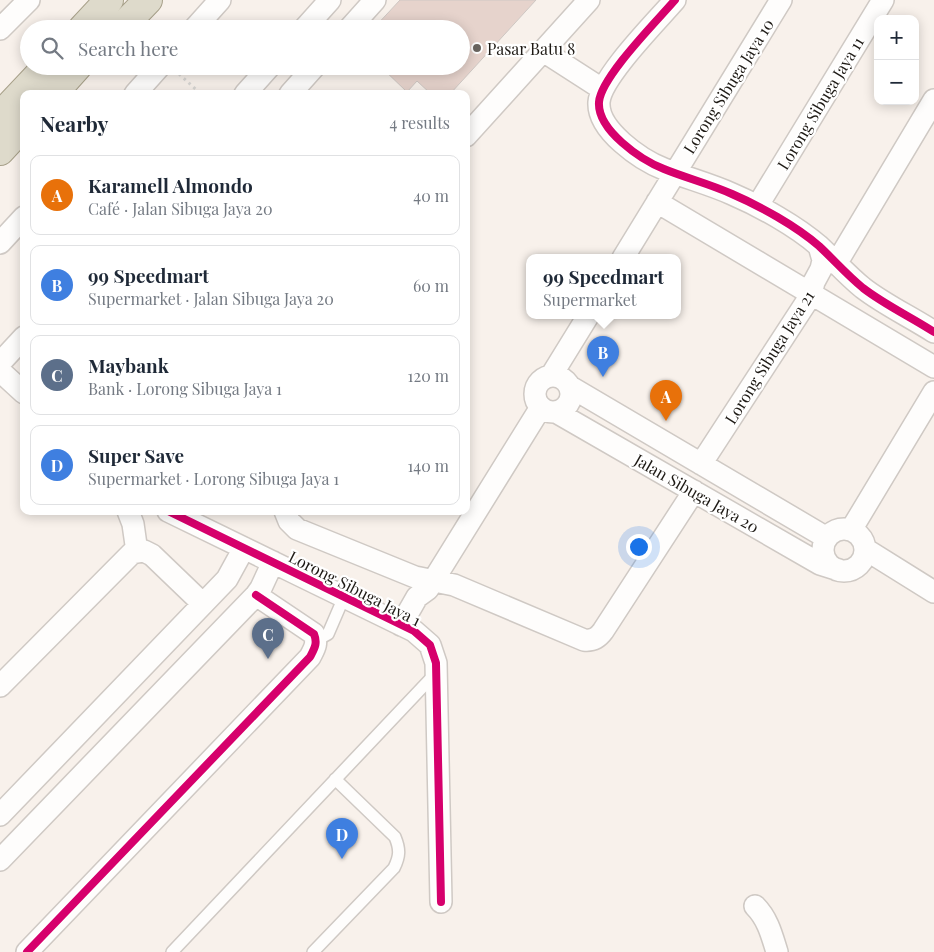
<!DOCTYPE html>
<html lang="en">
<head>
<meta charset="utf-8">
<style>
	:root { --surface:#fff; --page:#f6f6f7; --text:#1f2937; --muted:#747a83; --line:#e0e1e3; --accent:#6a6560 }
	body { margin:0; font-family:"Playfair Display",serif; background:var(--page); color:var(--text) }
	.controls { position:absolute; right:15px; top:15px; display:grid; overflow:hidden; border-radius:10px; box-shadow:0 2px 12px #0003 }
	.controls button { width:45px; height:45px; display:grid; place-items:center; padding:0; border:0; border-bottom:1px solid var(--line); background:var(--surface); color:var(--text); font:25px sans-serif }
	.you { position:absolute; left:638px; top:546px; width:18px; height:18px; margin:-12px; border:4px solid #fff; border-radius:50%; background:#1a73e8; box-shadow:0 0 0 8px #1a73e833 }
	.badge { display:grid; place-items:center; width:32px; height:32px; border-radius:50%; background:var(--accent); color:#fff; font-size:16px; font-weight:700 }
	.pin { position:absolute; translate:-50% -41px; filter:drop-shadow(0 1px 2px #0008) }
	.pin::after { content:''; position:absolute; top:26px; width:18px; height:15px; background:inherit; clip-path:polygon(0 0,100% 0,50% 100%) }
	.popup { position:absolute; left:526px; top:254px; width:155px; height:65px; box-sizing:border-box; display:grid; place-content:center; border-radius:10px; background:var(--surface); filter:drop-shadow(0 1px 4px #0005); font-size:16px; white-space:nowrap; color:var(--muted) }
	.popup b { font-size:19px; color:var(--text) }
	.popup::after { content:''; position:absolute; left:50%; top:100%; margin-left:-10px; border:10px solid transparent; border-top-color:var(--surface) }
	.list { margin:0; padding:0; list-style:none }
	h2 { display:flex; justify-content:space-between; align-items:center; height:65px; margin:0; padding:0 20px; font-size:21px }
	h2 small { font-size:16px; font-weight:400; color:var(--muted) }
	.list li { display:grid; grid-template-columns:32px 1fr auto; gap:15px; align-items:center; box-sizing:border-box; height:80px; margin:0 10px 10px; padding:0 10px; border:1px solid var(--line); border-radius:10px }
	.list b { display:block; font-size:19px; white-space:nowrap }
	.list p { margin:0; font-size:16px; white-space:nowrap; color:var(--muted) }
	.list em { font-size:16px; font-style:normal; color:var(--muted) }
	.icon { flex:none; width:28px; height:28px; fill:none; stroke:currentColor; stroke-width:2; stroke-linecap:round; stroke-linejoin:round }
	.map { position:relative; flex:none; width:934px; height:952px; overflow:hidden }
	.search { position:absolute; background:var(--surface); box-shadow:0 2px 12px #0003; left:20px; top:20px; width:450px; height:55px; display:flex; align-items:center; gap:12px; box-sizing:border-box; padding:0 18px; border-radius:28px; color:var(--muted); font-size:19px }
	.panel { position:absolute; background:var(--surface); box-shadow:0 2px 12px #0003; left:20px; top:90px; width:450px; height:425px; border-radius:10px }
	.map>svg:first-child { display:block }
</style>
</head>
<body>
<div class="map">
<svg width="934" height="952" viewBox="0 0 934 952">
	<rect width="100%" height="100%" fill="#f8f1eb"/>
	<!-- building -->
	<path fill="#e6d3cc" stroke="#cec7c3" d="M400,0H536L450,94H431L417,81L407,92L380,66H461V29H373Z"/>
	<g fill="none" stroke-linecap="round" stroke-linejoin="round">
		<!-- service casing -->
		<g stroke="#cfc9c4" stroke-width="14">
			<path id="service" d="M317,640L328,634L344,597
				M172,952L435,674
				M313,952L394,868C400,856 400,849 395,837L335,779"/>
		</g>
		<!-- minor casing -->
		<g stroke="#cfc9c4" stroke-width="24">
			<path id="minor" d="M675,0C657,21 601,77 599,102C597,130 641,160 664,169C686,178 710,184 732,194C760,206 796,226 819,246C834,260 847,275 863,288C885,305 911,317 934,332
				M0,29L29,0
				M194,29L220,0
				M304,29L330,0
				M349,29L375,0
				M543,51L602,89
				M135,94L160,66
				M245,94L270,66
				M290,94L315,66
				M466,136L589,0
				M657,202L934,367
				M758,205L883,0
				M0,243L24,217
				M623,258L781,0
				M836,264L934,100
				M0,363L24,337
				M0,371L24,393
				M551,376L588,316
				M535 394a18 18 0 1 1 36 0a18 18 0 1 1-36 0Z
				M569,386L827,538
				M556,412L820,564L839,570
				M701,464L811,295L814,282L821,269L823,260L819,246
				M128,511L133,524L137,552
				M168,511L414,631L430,645L436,663L441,902
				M285,511L289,521L297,529L415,577L454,585L584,640C593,641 598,638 603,631L694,491
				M823 550a21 21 0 1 1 42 0a21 21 0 1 1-42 0Z
				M851,530L934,392
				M865,549L934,592
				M401,625L417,597L428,589L433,581L541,407
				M0,686L132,553L144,551L152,555L203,604
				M0,815L227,579L244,548
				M0,860L256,595L261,588L273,562
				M755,906C768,919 772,936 777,952
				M27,952L310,657C314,649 318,644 314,634L256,595"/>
		</g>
		<!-- trunk casing -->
		<g stroke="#a7a089" stroke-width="30">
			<path id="trunk" d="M82,29L109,0
				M120,29L148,0
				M53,94L78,66
				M0,116L47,66
				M0,151L24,125"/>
		</g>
		<!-- path -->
		<path stroke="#d8d6d3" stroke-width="3" stroke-dasharray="2.5 4" stroke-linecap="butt" d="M179,74L201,94"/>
		<!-- service -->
		<use href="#service" stroke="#fefdfc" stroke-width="11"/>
		<!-- minor -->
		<use href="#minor" stroke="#fefdfc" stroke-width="21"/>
		<!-- trunk -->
		<use href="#trunk" stroke="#dedacb" stroke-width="28"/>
		<!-- cycleway casing -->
		<g stroke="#fff" stroke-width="11">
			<path id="cycleway" d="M675,0C657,21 601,77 599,102C597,130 641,160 664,169C686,178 710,184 732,194C760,206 796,226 819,246C834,260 847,275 863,288C885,305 911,317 934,332
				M168,511L414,631L430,645L436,663L441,902
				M27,952L310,657C314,649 318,644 314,634L256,595"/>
		</g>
		<!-- cycleway -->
		<use href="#cycleway" stroke="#d6006c" stroke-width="8"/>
	</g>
	<!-- markers -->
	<circle fill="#6a6560" stroke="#fff" stroke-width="2" cx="477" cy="48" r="5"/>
	<g text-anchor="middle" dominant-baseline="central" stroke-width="4.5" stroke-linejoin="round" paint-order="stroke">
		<!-- poi labels -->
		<g font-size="16" fill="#1e1a15" stroke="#fff" text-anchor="start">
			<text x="487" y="48">Pasar Batu 8</text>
		</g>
		<!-- street labels -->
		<g font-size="16" fill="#1e1a15" stroke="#fff">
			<text transform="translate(728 86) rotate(-58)">Lorong Sibuga Jaya 10</text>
			<text transform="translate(820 103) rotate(-59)">Lorong Sibuga Jaya 11</text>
			<text transform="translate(769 357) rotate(-58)">Lorong Sibuga Jaya 21</text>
			<text transform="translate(697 493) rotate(30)">Jalan Sibuga Jaya 20</text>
			<text transform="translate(355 588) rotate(27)">Lorong Sibuga Jaya 1</text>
		</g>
	</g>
</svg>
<div class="controls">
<button>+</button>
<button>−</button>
</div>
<div class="you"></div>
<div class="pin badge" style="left:666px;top:421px;background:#e8710a">A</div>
<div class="pin badge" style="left:603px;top:377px;background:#3f7fe0">B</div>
<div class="popup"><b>99 Speedmart</b>Supermarket</div>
<div class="pin badge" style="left:268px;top:659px;background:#5c6f8a">C</div>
<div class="pin badge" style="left:342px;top:859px;background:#3f7fe0">D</div>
<div class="search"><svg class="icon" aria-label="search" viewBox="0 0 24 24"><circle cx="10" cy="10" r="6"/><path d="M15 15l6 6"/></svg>Search here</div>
<section class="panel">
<h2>Nearby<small>4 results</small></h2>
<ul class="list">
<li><span class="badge" style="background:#e8710a">A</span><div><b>Karamell Almondo</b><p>Café · Jalan Sibuga Jaya 20</p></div><em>40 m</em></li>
<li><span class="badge" style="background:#3f7fe0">B</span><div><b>99 Speedmart</b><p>Supermarket · Jalan Sibuga Jaya 20</p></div><em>60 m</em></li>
<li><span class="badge" style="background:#5c6f8a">C</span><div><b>Maybank</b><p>Bank · Lorong Sibuga Jaya 1</p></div><em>120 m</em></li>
<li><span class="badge" style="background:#3f7fe0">D</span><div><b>Super Save</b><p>Supermarket · Lorong Sibuga Jaya 1</p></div><em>140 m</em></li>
</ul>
</section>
</div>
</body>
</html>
